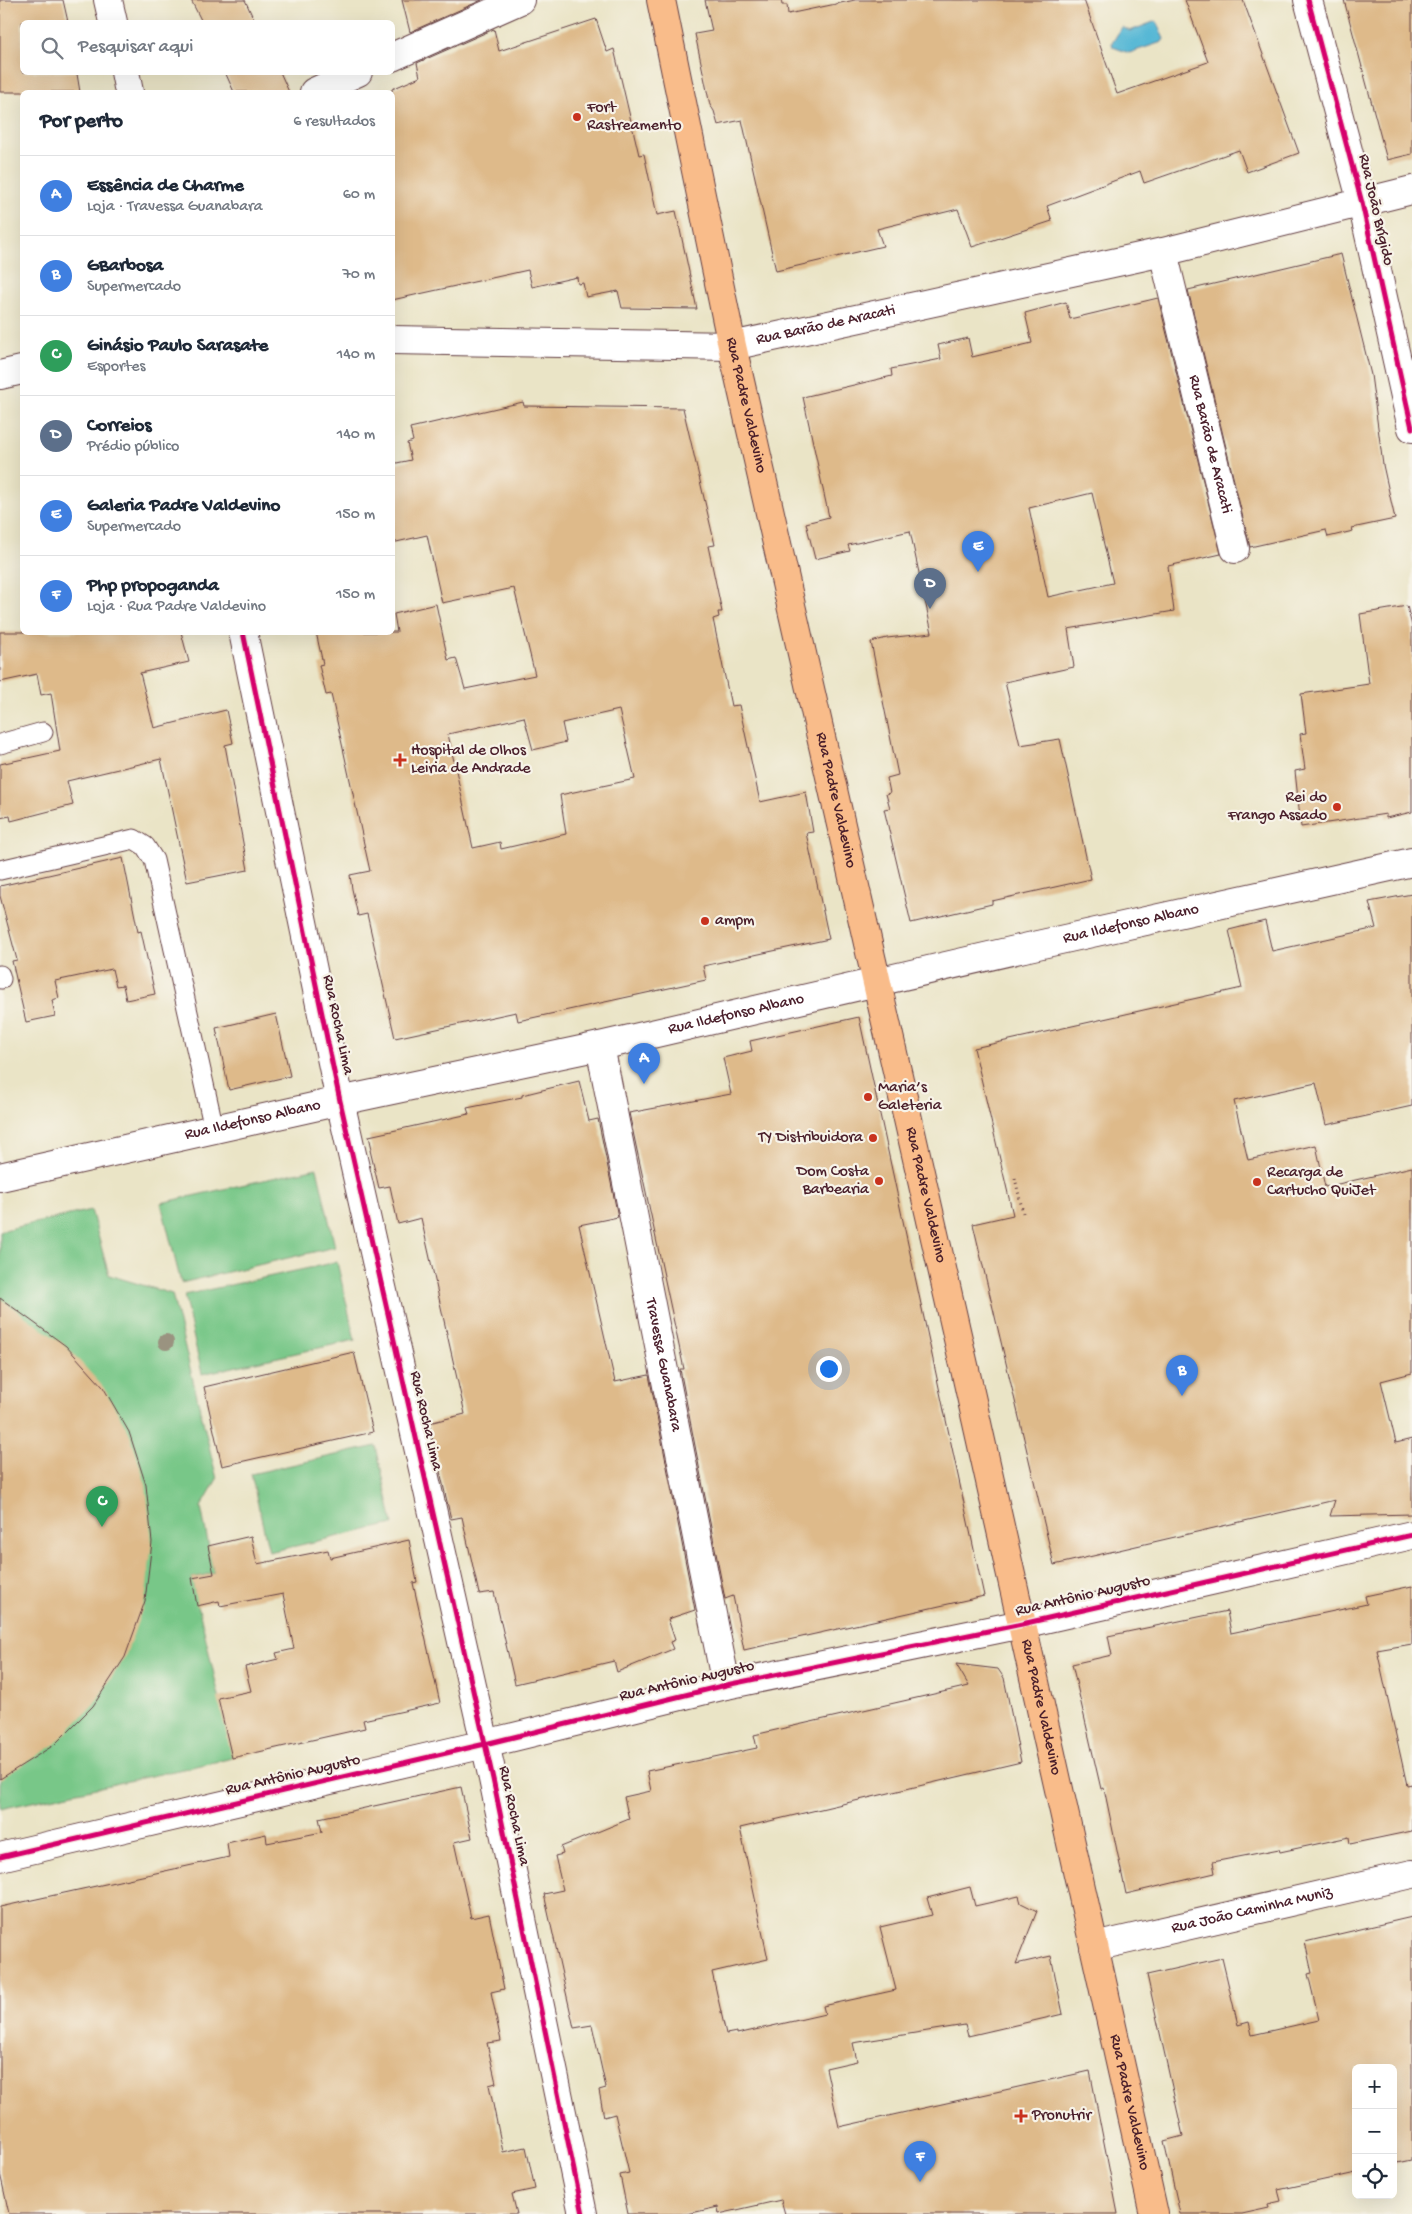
<!DOCTYPE html>
<html lang="pt">
<head>
<meta charset="utf-8">
<style>
	:root { --surface:#fff; --page:#f2f2f3; --text:#1f2937; --muted:#747a83; --line:#e0e1e3; --accent:#1a73e8 }
	body { margin:0; font-family:"Gochi Hand",sans-serif; background:var(--page); color:var(--text) }
	.controls { position:absolute; right:15px; bottom:15px; display:grid; overflow:hidden; border-radius:8px; box-shadow:0 5px 20px #0002 }
	.controls button { width:45px; height:45px; display:grid; place-items:center; padding:0; border:0; border-bottom:1px solid var(--line); background:var(--surface); color:var(--text); font:25px sans-serif }
	.you { position:absolute; left:828px; top:1368px; width:18px; height:18px; margin:-12px; border:4px solid #fff; border-radius:50%; background:#1a73e8; box-shadow:0 0 0 8px #1a73e833 }
	.badge { display:grid; place-items:center; width:32px; height:32px; border-radius:50%; background:var(--accent); color:#fff; font-size:16px; font-weight:700 }
	.pin { position:absolute; translate:-50% -41px; filter:drop-shadow(0 1px 2px #0008) }
	.pin::after { content:''; position:absolute; top:26px; width:18px; height:15px; background:inherit; clip-path:polygon(0 0,100% 0,50% 100%) }
	.list { margin:0; padding:0; list-style:none }
	h2 { display:flex; justify-content:space-between; align-items:center; height:65px; margin:0; padding:0 20px; font-size:21px }
	h2 small { font-size:16px; font-weight:400; color:var(--muted) }
	.list li { display:grid; grid-template-columns:32px 1fr auto; gap:15px; align-items:center; box-sizing:border-box; height:80px; padding:0 20px; border-top:1px solid var(--line) }
	.list b { display:block; font-size:19px; white-space:nowrap }
	.list p { margin:0; font-size:16px; white-space:nowrap; color:var(--muted) }
	.list em { font-size:16px; font-style:normal; color:var(--muted) }
	.icon { flex:none; width:28px; height:28px; fill:none; stroke:currentColor; stroke-width:2; stroke-linecap:round; stroke-linejoin:round }
	.map { position:relative; flex:none; width:1412px; height:2214px; overflow:hidden }
	.search { position:absolute; background:var(--surface); box-shadow:0 5px 20px #0002; left:20px; top:20px; width:375px; height:55px; display:flex; align-items:center; gap:12px; box-sizing:border-box; padding:0 18px; border-radius:8px; color:var(--muted); font-size:19px }
	.panel { position:absolute; background:var(--surface); box-shadow:0 5px 20px #0002; left:20px; top:90px; width:375px; height:545px; border-radius:8px }
	.map>svg:first-child { display:block }
</style>
</head>
<body>
<div class="map">
<svg width="1412" height="2214" viewBox="0 0 1412 2214">
	<rect width="100%" height="100%" fill="#f7f3e8"/>
	<filter id="ink" filterUnits="userSpaceOnUse"><feTurbulence type="fractalNoise" baseFrequency=".02" numOctaves="2"/><feDisplacementMap in="SourceGraphic" scale="10" xChannelSelector="R" yChannelSelector="G"/><feConvolveMatrix kernelMatrix="1 2 1 2 8 2 1 2 1" color-interpolation-filters="sRGB"/></filter>
	<filter id="wash" filterUnits="userSpaceOnUse"><feTurbulence type="fractalNoise" baseFrequency=".0096" numOctaves="4" result="noise"/><feDisplacementMap in="SourceGraphic" scale="20" xChannelSelector="R" yChannelSelector="G"/><feGaussianBlur stdDeviation="1.12" result="paint"/><feColorMatrix in="noise" values="0 0 0 0 0 0 0 0 0 0 0 0 0 0 0 0 0 1.4 0 .05"/><feComposite in="paint" operator="in"/></filter>
	<g filter="url(#wash)">
		<rect width="100%" height="100%" fill="#eae4c6"/>
		<!-- green -->
		<path fill="#78c788" stroke="#61735a" d="M317,1168L335,1247L181,1283L161,1203Z
			M91,1210L109,1275L172,1294L217,1479L201,1507L214,1573L192,1578L233,1758L0,1809V1231Z
			M337,1262L355,1340L202,1374L184,1295Z
			M376,1446L393,1524L269,1552L251,1474Z"/>
		<!-- water -->
		<path fill="#56b8d5" stroke="#506c80" d="M1156,21L1164,39L1162,42L1129,53L1113,47L1112,43L1122,27L1130,31Z"/>
		<g id="blocks">
			<!-- building -->
			<path fill="#deba8a" fill-rule="evenodd" d="M0,0H63L68,22H22V72H78L77,74L80,92H0Z
				M191,0H245L255,22H202Z
				M402,0H482L410,32Z
				M705,0H781L782,5H787L788,14L855,0H1084L1117,94L1208,62L1185,0H1243L1299,153L1247,172L1239,150L1144,183L1140,171L1047,206L1052,221L972,247L958,209L877,229L883,246L776,271L742,120L718,125L714,111L710,105L695,34L712,31Z
				M1344,0H1412V154L1387,160Z
				M596,19L607,52L614,49L639,155L644,154L657,215L676,211L697,309L622,308L618,291L586,297L583,283L578,284L577,277L532,287L528,270L392,300V89L420,77L417,63L494,29L499,51Z
				M225,72H280L289,92H234Z
				M1341,254L1371,375L1383,465L1395,519L1352,528L1353,531L1328,537L1326,530L1250,547L1188,290Z
				M1158,298L1221,554L1168,566L1174,611L1068,629L1074,667L1005,682L1020,745L1060,739L1091,879L992,901V904L911,923L884,809L890,808L886,794L890,793L887,778L898,775L871,642L887,638L932,633L910,531L848,545L850,551L815,559L806,523L829,517L803,397L892,376L891,369L941,359L938,345L968,338L972,357L1032,343L1025,313L1066,302L1070,319ZM1092,493L1113,583L1048,597L1029,508Z
				M523,402L524,406L683,408L715,545L708,546L722,612H718L719,617L713,619L731,706L739,705L760,802L806,792L813,832L806,833L829,939L703,966L706,980L692,983L518,1021L516,1012L395,1038L367,914L358,916L352,889L350,875L370,871L331,694L326,695L319,665L323,664L316,632H397L394,614L436,604L448,660L456,658L465,689L535,675L514,588L442,603L427,535L392,543V464L411,460L407,443L413,441L410,428ZM619,710L635,779L560,795L566,834L501,849L500,842L473,848L448,734L524,717L533,750L566,742L562,723Z
				M1407,606L1412,626V812L1386,818V814L1301,827L1295,771L1305,769L1300,734L1306,733L1301,694L1369,684L1360,614Z
				M0,632H181L189,662L140,673L154,728L226,710L233,743L225,745L248,870L187,882L161,759L67,781L73,805L11,821L10,816L0,818V764L60,751L51,693L41,695L37,674L0,682Z
				M123,858L138,932L141,931L155,994L126,1000L123,985L116,986L112,969L55,981L59,998L52,1000L55,1016L26,1022L12,961L17,960L0,896V886Z
				M1412,894V1106L1326,1125L1316,1083L1234,1101L1248,1160L1316,1145L1325,1187L1412,1167V1373L1381,1381L1396,1443L1412,1439V1514L1330,1516L1335,1500L1054,1565L973,1224L1013,1215L974,1048L1242,988L1229,930L1265,921L1272,951L1376,928L1369,902Z
				M276,1014L290,1076L229,1090L216,1028Z
				M859,1017L984,1596L744,1650L733,1596L725,1599L680,1369H684L629,1113L731,1094L723,1058L752,1051L750,1041Z
				M579,1081L589,1121L598,1119L618,1217L579,1225L615,1382L649,1375L695,1610L668,1619L675,1640L670,1642L673,1649L617,1672L614,1661L515,1684L494,1592L479,1594L462,1517L451,1519L429,1423L465,1414L421,1218L398,1224L390,1186L379,1188L370,1150L372,1149L369,1136L469,1114L467,1108L522,1097V1095Z
				M0,1298L66,1346L103,1387L129,1432L146,1485L152,1542L145,1601L125,1657L93,1706L54,1745L0,1779Z
				M354,1352L373,1432L222,1466L204,1387Z
				M251,1536L257,1564L328,1550L330,1558L409,1540L417,1582L413,1583L440,1703L363,1720L365,1728L232,1758L218,1698L251,1691L245,1667L278,1659L276,1653L294,1649L283,1594L220,1606L219,1601L197,1606L192,1578L214,1574L208,1546Z
				M1412,1586V1644L1377,1650L1407,1785L1412,1784V1831L1350,1844L1349,1837L1280,1852L1279,1849L1213,1862L1215,1873L1126,1894L1104,1788L1101,1789L1072,1664L1112,1655L1108,1636L1227,1611L1231,1633L1367,1604L1365,1596Z
				M956,1664L998,1669L1004,1678L1021,1762L740,1828L768,1959L712,1972L726,2034L737,2032V2034L825,2014L823,2006L896,1990L880,1927L932,1915L927,1898L970,1887L975,1906L1019,1896L1021,1903L1037,1911L1016,1964L1051,1956L1063,2014L968,2036L965,2025L853,2043L857,2061L826,2068L839,2127L1090,2071L1118,2214H785L781,2200L719,2214L718,2207L687,2214H628L620,2175L629,2173L615,2114L604,2117L599,2090L606,2088L592,2025L574,2028L544,1894L563,1890L555,1856L563,1854L561,1847L629,1819L624,1797L651,1791L647,1771L757,1748L754,1735L969,1686Z
				M461,1787L472,1838L454,1842L471,1918L489,1914L504,1989L491,1992L501,2041L487,2043L496,2083L489,2085L503,2152L526,2147L535,2189L512,2194L517,2214H9L0,2173V1907L229,1857L227,1843L266,1834L267,1843L322,1832L319,1818Z
				M1412,1917V2160L1393,2164V2068H1356V2173L1278,2190L1281,2201L1268,2204L1269,2208L1242,2214H1180L1164,2141L1183,2136L1147,1975L1222,1958L1238,2025L1249,2022L1252,2035L1319,2020L1308,1974L1312,1973L1305,1942Z"/>
		</g>
	</g>
	<g filter="url(#ink)">
		<use href="#blocks" fill-opacity="0" stroke="#623d42" stroke-width="1"/>
		<g fill="none" stroke-linecap="round" stroke-linejoin="round">
			<!-- service casing -->
			<g stroke="#623d42" stroke-width="21">
				<path id="service" d="M0,744L43,732
					M0,870L134,839L145,846L154,860L214,1129
					M0,975L1,979"/>
			</g>
			<!-- minor casing -->
			<g stroke="#623d42" stroke-width="30">
				<g id="minor">
					<path d="M108,0L113,22"/>
					<path d="M392,57L520,0"/>
					<path d="M125,72L129,92"/>
					<path d="M314,92L358,72"/>
					<path id="s1" d="M1163,252L1235,549"/>
					<path d="M243,632L340,1101L493,1779L583,2214"/>
					<path id="s2" d="M600,1046L726,1685"/>
					<path id="s3" d="M1094,1947L1412,1874"/>
				</g>
			</g>
			<!-- tertiary casing -->
			<g stroke="#623d42" stroke-width="30">
				<g id="tertiary">
					<path d="M1308,0L1362,203L1412,428"/>
					<path id="s4" d="M392,340L732,346L1163,252L1412,190"/>
					<path d="M0,375L22,370"/>
					<path id="s5" d="M0,1177L340,1101L600,1046L1024,948L1412,862"/>
					<path d="M0,1857L485,1744L726,1685L1022,1624L1412,1535"/>
				</g>
			</g>
			<!-- primary casing -->
			<g stroke="#623d42" stroke-width="30">
				<g id="primary">
					<path id="s6" d="M661,0L732,346L966,1374L1154,2214"/>
				</g>
			</g>
			<!-- path -->
			<path stroke="#623d42" stroke-width="3" stroke-dasharray="1 4" stroke-linecap="butt" d="M1015,1178L1023,1213"/>
			<!-- service -->
			<use href="#service" stroke="#fff" stroke-width="19"/>
			<!-- minor -->
			<use href="#minor" stroke="#fff" stroke-width="28"/>
			<!-- tertiary -->
			<use href="#tertiary" stroke="#fff" stroke-width="28"/>
			<!-- primary -->
			<use href="#primary" stroke="#f9bc8a" stroke-width="28"/>
			<!-- cycleway casing -->
			<g stroke="#f7f3e8" stroke-width="8">
				<path id="cycleway" d="M1308,0L1362,203L1412,428
					M243,632L340,1101L493,1779L583,2214
					M0,1857L485,1744L726,1685L1022,1624L1412,1535"/>
			</g>
			<!-- cycleway -->
			<use href="#cycleway" stroke="#d6006c" stroke-width="5"/>
		</g>
		<!-- trees -->
		<circle fill="#9a9380" cx="166" cy="1342" r="8"/>
	</g>
	<!-- markers -->
	<g fill="#c8321e" stroke="#f7f3e8" stroke-width="2">
		<circle cx="577" cy="117" r="5"/>
		<path d="M397.5 752.5h5v5h5v5h-5v5h-5v-5h-5v-5h5z"/>
		<circle cx="1337" cy="807" r="5"/>
		<circle cx="705" cy="921" r="5"/>
		<circle cx="868" cy="1097" r="5"/>
		<circle cx="873" cy="1138" r="5"/>
		<circle cx="879" cy="1181" r="5"/>
		<circle cx="1257" cy="1182" r="5"/>
		<path d="M1018.5 2108.5h5v5h5v5h-5v5h-5v-5h-5v-5h5z"/>
	</g>
	<g text-anchor="middle" dominant-baseline="central" stroke-width="4.5" stroke-linejoin="round" paint-order="stroke">
		<!-- poi labels -->
		<g font-size="16" fill="#4a1f2b" stroke="#f7f3e8" text-anchor="start">
			<text x="587" y="108">Fort<tspan x="587" dy="18">Rastreamento</tspan></text>
			<text x="411" y="751">Hospital de Olhos<tspan x="411" dy="18">Leiria de Andrade</tspan></text>
			<text x="1327" y="798" text-anchor="end">Rei do<tspan x="1327" dy="18">Frango Assado</tspan></text>
			<text x="715" y="921">ampm</text>
			<text x="878" y="1088">Maria’s<tspan x="878" dy="18">Galeteria</tspan></text>
			<text x="863" y="1138" text-anchor="end">TY Distribuidora</text>
			<text x="869" y="1172" text-anchor="end">Dom Costa<tspan x="869" dy="18">Barbearia</tspan></text>
			<text x="1267" y="1173">Recarga de<tspan x="1267" dy="18">Cartucho QuiJet</tspan></text>
			<text x="1032" y="2116">Pronutrir</text>
		</g>
		<!-- street labels -->
		<g font-size="16" fill="#4a1f2b" stroke="#f7f3e8">
			<text transform="translate(1375 210) rotate(77)">Rua João Brígido</text>
			<text stroke="none"><textPath href="#s4" startOffset="436">Rua Barão de Aracati</textPath></text>
			<text stroke="none"><textPath href="#s6" startOffset="414">Rua Padre Valdevino</textPath></text>
			<text stroke="none"><textPath href="#s1" startOffset="198">Rua Barão de Aracati</textPath></text>
			<text stroke="none"><textPath href="#s6" startOffset="819">Rua Padre Valdevino</textPath></text>
			<text stroke="none"><textPath href="#s5" startOffset="1159">Rua Ildefonso Albano</textPath></text>
			<text stroke="none"><textPath href="#s5" startOffset="754">Rua Ildefonso Albano</textPath></text>
			<text transform="translate(337 1025) rotate(78)">Rua Rocha Lima</text>
			<text stroke="none"><textPath href="#s5" startOffset="259">Rua Ildefonso Albano</textPath></text>
			<text stroke="none"><textPath href="#s6" startOffset="1224">Rua Padre Valdevino</textPath></text>
			<text stroke="none"><textPath href="#s2" startOffset="325">Travessa Guanabara</textPath></text>
			<text transform="translate(425 1421) rotate(77)">Rua Rocha Lima</text>
			<text transform="translate(1083 1597) rotate(-13)">Rua Antônio Augusto</text>
			<text transform="translate(687 1682) rotate(-13)">Rua Antônio Augusto</text>
			<text stroke="none"><textPath href="#s6" startOffset="1749">Rua Padre Valdevino</textPath></text>
			<text transform="translate(293 1776) rotate(-13)">Rua Antônio Augusto</text>
			<text transform="translate(513 1816) rotate(78)">Rua Rocha Lima</text>
			<text stroke="none"><textPath href="#s3" startOffset="162">Rua João Caminha Muniz</textPath></text>
			<text stroke="none"><textPath href="#s6" startOffset="2154">Rua Padre Valdevino</textPath></text>
		</g>
	</g>
</svg>
<div class="controls">
<button>+</button>
<button>−</button>
<button><svg class="icon" aria-label="locate" viewBox="0 0 24 24"><circle cx="12" cy="12" r="6"/><path d="M12 2v4M12 18v4M2 12h4M18 12h4"/></svg></button>
</div>
<div class="you"></div>
<div class="pin badge" style="left:644px;top:1084px;background:#3f7fe0">A</div>
<div class="pin badge" style="left:1182px;top:1396px;background:#3f7fe0">B</div>
<div class="pin badge" style="left:102px;top:1527px;background:#2e9e5b">C</div>
<div class="pin badge" style="left:930px;top:609px;background:#5c6f8a">D</div>
<div class="pin badge" style="left:978px;top:572px;background:#3f7fe0">E</div>
<div class="pin badge" style="left:920px;top:2182px;background:#3f7fe0">F</div>
<div class="search"><svg class="icon" aria-label="search" viewBox="0 0 24 24"><circle cx="10" cy="10" r="6"/><path d="M15 15l6 6"/></svg>Pesquisar aqui</div>
<section class="panel">
<h2>Por perto<small>6 resultados</small></h2>
<ul class="list">
<li><span class="badge" style="background:#3f7fe0">A</span><div><b>Essência de Charme</b><p>Loja · Travessa Guanabara</p></div><em>60 m</em></li>
<li><span class="badge" style="background:#3f7fe0">B</span><div><b>GBarbosa</b><p>Supermercado</p></div><em>70 m</em></li>
<li><span class="badge" style="background:#2e9e5b">C</span><div><b>Ginásio Paulo Sarasate</b><p>Esportes</p></div><em>140 m</em></li>
<li><span class="badge" style="background:#5c6f8a">D</span><div><b>Correios</b><p>Prédio público</p></div><em>140 m</em></li>
<li><span class="badge" style="background:#3f7fe0">E</span><div><b>Galeria Padre Valdevino</b><p>Supermercado</p></div><em>150 m</em></li>
<li><span class="badge" style="background:#3f7fe0">F</span><div><b>Php propoganda</b><p>Loja · Rua Padre Valdevino</p></div><em>150 m</em></li>
</ul>
</section>
</div>
</body>
</html>
